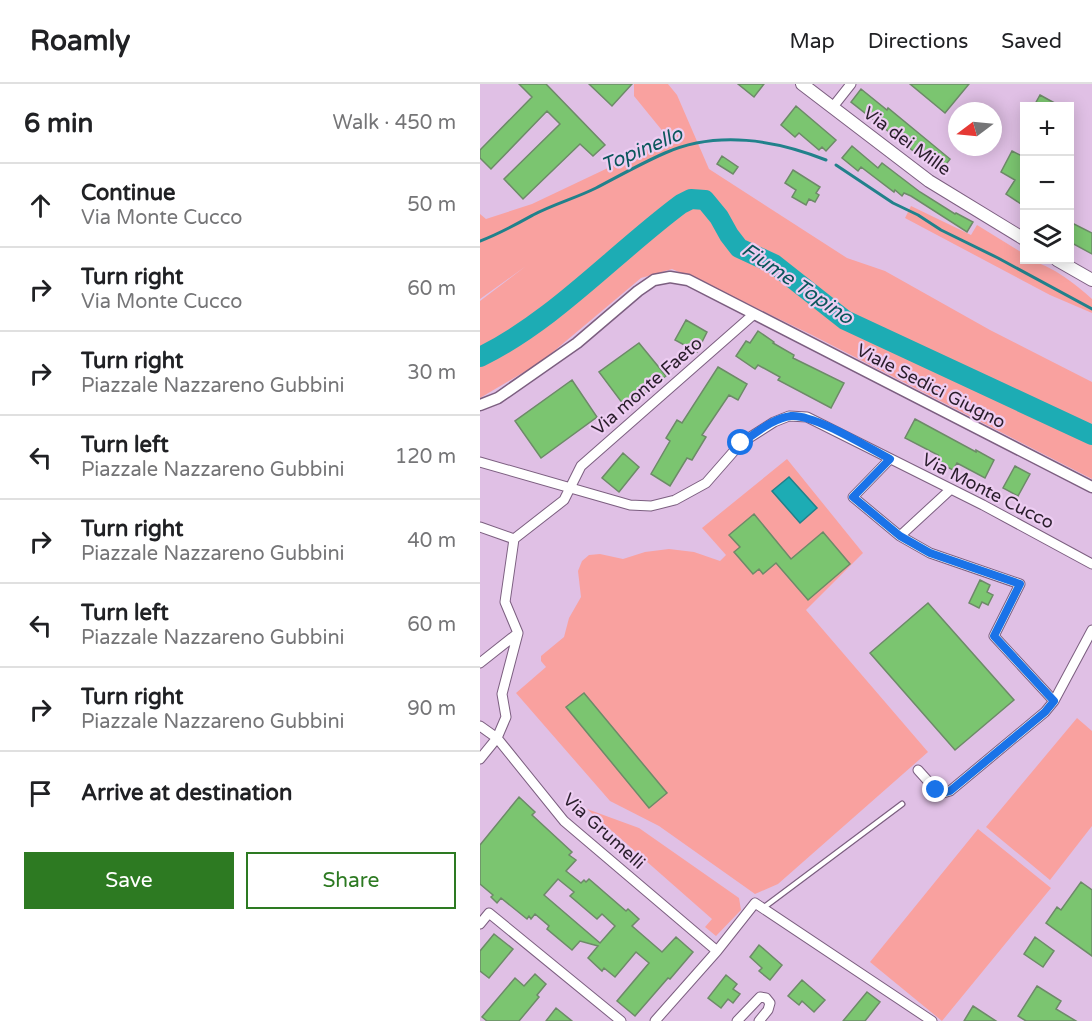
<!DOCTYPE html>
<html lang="en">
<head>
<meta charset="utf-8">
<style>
	:root { --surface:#fff; --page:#f2f2f2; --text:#202124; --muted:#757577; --line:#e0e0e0; --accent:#2d7a22 }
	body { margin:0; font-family:"Varela Round",sans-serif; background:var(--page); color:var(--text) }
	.controls { position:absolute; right:18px; top:18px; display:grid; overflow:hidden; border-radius:0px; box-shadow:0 3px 15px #0003 }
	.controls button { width:54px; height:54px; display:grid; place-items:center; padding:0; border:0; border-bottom:2px solid var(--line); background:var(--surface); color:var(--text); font:30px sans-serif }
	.compass { position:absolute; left:468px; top:18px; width:54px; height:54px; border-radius:50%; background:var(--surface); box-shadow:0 3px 15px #0003; rotate:254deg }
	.stop { position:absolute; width:18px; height:18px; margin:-14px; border:4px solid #1a73e8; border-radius:50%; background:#fff }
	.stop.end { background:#1a73e8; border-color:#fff; box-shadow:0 2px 6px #0008 }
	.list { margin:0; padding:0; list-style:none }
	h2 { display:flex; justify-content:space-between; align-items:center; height:78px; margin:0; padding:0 24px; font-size:26px }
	h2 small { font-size:20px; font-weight:400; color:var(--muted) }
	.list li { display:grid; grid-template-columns:39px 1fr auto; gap:18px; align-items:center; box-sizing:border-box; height:84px; padding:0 24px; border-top:2px solid var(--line) }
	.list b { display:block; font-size:22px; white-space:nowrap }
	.list p { margin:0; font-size:20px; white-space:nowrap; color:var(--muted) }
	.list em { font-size:20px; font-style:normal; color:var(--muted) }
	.actions { display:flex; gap:12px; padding:18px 24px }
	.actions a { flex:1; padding:14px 0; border:2px solid var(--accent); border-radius:0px; text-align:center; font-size:21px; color:var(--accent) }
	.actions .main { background:var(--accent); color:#fff }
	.icon { flex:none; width:33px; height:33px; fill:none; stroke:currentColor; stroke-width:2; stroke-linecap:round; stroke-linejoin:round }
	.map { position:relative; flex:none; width:612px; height:937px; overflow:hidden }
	header { display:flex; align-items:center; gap:36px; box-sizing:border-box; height:84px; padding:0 30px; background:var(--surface); border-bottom:2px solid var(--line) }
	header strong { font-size:28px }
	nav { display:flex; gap:33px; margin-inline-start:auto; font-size:21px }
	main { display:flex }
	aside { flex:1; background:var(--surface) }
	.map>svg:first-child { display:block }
</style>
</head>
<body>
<header>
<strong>Roamly</strong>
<nav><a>Map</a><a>Directions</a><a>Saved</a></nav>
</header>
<main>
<aside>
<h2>6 min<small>Walk · 450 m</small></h2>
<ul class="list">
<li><svg class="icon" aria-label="ahead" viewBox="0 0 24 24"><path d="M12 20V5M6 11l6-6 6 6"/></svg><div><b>Continue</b><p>Via Monte Cucco</p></div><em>50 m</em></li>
<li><svg class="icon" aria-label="right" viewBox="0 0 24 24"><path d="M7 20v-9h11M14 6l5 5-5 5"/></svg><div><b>Turn right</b><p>Via Monte Cucco</p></div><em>60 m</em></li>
<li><svg class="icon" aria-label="right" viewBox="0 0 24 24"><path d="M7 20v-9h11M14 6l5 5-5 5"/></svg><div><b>Turn right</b><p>Piazzale Nazzareno Gubbini</p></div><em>30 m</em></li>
<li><svg class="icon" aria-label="left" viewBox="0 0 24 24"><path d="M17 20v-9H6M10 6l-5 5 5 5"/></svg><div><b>Turn left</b><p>Piazzale Nazzareno Gubbini</p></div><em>120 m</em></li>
<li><svg class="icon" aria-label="right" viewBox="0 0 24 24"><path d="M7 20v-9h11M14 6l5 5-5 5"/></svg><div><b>Turn right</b><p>Piazzale Nazzareno Gubbini</p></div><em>40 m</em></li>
<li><svg class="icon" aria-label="left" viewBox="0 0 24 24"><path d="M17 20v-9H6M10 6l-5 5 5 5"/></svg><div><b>Turn left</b><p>Piazzale Nazzareno Gubbini</p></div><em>60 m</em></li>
<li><svg class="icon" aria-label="right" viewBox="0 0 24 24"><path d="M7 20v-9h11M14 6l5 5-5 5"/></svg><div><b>Turn right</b><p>Piazzale Nazzareno Gubbini</p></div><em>90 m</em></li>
<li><svg class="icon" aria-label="arrive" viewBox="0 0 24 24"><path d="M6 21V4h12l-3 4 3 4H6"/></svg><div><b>Arrive at destination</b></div></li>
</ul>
<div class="actions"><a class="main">Save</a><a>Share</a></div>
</aside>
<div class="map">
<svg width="612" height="937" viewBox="0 0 612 937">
	<rect width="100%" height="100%" fill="#e0c0e5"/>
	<!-- green -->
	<path fill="#f9a19f" d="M154,0H188L197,11L229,85L367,174L405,187L510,246L612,298V395L332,251L233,203L192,185L161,194L61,278L0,314V217L46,182L0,215V130L6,135L52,120L189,55L154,12Z
		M431,122L491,151L497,141L544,170V176C565,176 597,201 612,215V229L570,211L425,134Z
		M307,375L383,469L326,526L448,668L298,800L275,810L179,742L130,717L36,609L66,583L61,577V572L84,553L89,534L101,513L98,487L102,477L109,471L120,470L143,475L165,468L189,465L214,468L240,477L246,471L222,444Z
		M597,634L612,647V742L570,796L506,743Z
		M107,725L159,744L259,814L261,826L236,852L225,843L232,835Z
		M498,745L571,804L462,937L390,878Z"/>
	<!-- water -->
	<path fill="#1dacb4" stroke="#21818b" stroke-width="1.5" d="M309,393L337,424L320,439L292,407Z"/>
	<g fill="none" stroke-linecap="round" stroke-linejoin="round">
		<!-- stream -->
		<path stroke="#21818b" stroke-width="3" d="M356,81L413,119L438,131L461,146L518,174L612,225
			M0,157C19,150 35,141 53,131C74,120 96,114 116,104C139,92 162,79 185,69C237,46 296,56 346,76"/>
		<!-- river -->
		<path stroke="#1dacb4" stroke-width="20" d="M0,273C74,237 135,169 201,120L211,115L225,116L239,133L249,151L259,164L294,180L365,236L612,351"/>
	</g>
	<!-- building -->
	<path fill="#7bc570" stroke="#6d8a68" stroke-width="1.5" fill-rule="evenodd" d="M39,0H66L125,61L113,72L100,60L43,115L24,95L80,40L67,27L11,85L0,74V66L52,13Z
		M109,0H152L132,22Z
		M258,0H284L274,13Z
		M430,0H489L465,29Z
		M381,5L407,26L408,24L470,75L460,88L371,18Z
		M560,11L580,22H554Z
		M316,22L356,56L346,67L342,63L339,66L319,49L315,53L301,41Z
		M372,62L398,84L402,79L440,108L475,130L476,129L493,138L487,148L431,112L424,109L422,112L415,106L414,108L381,83L378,87L362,74Z
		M532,67L544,73V101L541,104L544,107V122L526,110L535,96L521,88Z
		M242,72L258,83L253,90L237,80Z
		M313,86L340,103L336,109L339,111L335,118L329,115L326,121L312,113L316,106L305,99Z
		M590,138L612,149V170L590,158Z
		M206,236L227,248L217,268L195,256Z
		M278,247L294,258L293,259L314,271L313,274L364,299L351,324L298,296L300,293L278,281L275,285L256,272L266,257L270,259Z
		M159,259L186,292L146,324L119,288Z
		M238,283L267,300L258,316L249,311L222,351L226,353L212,376L207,374L190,402L171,390L190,357L186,354L197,336L202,339Z
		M92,296L117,333L61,374L35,337Z
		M435,335L496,368V366L514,376L505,394L477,379L473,386L455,377L458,371L425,354Z
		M143,369L159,383L139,408L122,394Z
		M535,382L550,390L538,412L523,404Z
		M274,430L311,475L343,448L370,480L328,516L296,479L283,490L279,485L273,490L254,468L260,463L249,451Z
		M500,496L510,501L507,508L513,511L508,521L502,518L499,524L489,519Z
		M448,519L534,616L475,666L390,569Z
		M104,609L187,709L169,724L86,623Z
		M39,713L55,728L52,731L92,768L89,771L96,776L86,787L101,799L104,796L106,798L109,795L146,827L148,825L159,835L152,842L182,868L196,853L213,868L190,895L188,894L155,932L137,917L169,879L156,868L135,893L124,884L122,887L108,874L118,862L100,857L92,866L67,845L69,842L55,830L51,835L49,832L47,835L21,814L17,819L11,813L13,811L0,800V761ZM78,795L94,808L90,812L117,835L122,830L135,842L120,859L64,811Z
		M601,798L612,806V872L566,839L577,823L581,826Z
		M14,850L33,865L9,894L0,887V867Z
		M555,853L574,867L563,883L544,870Z
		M279,861L302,881L290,896L279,887L282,884L270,873Z
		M55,890L66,900L57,911L59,913L39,937H7L2,933L35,894L44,902Z
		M246,891L257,900L253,905L260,910L253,919L248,915L241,924L228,914Z
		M322,896L345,916L334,928L322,917L319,921L308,912Z
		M557,902L581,917L576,925L596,937H546L538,932Z
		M387,908L400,918L385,937H363Z
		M493,922L516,937H484Z
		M76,924L92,937H66Z"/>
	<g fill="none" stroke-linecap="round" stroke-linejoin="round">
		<!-- service casing -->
		<g stroke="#7c5f80" stroke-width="7">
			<path id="service" d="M283,824L422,720"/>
		</g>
		<!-- minor casing -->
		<g stroke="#7c5f80" stroke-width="11">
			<path id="minor" d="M352,24L371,0
				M410,375L373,413L420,452L450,469L540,500L514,552L574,617L612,546
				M0,378L150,421L171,422L195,416L226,399L261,359L294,338L309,332L327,333L503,421L612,480
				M0,443L34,455
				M420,452L471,405
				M0,579L38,549
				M0,642L17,654L84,737L237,867
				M0,675L17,654L26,633L22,610L38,549L25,518L34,455L84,416L101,382L274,230
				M438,686L456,706L463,709L470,707L565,628L574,617
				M0,840L9,829L141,937
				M175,937L237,867L275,819L452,937
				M257,937L280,913L286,914L290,919L288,926L279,937"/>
		</g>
		<!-- tertiary casing -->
		<g stroke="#7c5f80" stroke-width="13">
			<path id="tertiary" d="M0,321L18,314L97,259L158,207L174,196L190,193L208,196L612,403"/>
		</g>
		<!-- secondary casing -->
		<g stroke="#7c5f80" stroke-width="14">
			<path id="secondary" d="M322,0L449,97L544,155
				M577,176L612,196"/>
		</g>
		<!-- service -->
		<use href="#service" stroke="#fff" stroke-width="4.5"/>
		<!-- minor -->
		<use href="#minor" stroke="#fff" stroke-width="9"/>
		<!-- tertiary -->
		<use href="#tertiary" stroke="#fff" stroke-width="10"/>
		<!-- secondary -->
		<use href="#secondary" stroke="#fff" stroke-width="12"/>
	</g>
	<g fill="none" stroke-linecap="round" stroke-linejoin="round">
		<!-- route -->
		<path stroke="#1a73e8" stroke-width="8" d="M261,359C275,350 293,334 311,332C334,330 387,363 410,375L373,413L420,452L450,469L540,500L514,552L574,617L565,628L470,707L463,709L456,706"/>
	</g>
	<g text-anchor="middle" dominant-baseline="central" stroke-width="4.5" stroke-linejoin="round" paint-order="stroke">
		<!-- street labels -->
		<g font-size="18" fill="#291d2b" stroke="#edcdf2">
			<text transform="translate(427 57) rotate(36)">Via dei Mille</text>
			<text transform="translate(167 302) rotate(-41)">Via monte Faeto</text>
			<text transform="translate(451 302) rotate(27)">Viale Sedici Giugno</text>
			<text transform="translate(508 407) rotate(27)">Via Monte Cucco</text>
			<text transform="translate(124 747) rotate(42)">Via Grumelli</text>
		</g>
		<!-- water labels -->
		<g font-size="20" font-style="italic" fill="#0a565b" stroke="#edcdf2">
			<text transform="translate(162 66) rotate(-23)">Topinello</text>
			<text transform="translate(317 200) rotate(34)">Fiume Topino</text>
		</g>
	</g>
</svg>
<div class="controls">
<button>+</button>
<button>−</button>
<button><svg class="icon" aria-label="layers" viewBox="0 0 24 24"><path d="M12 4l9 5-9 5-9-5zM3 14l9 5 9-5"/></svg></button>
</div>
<svg class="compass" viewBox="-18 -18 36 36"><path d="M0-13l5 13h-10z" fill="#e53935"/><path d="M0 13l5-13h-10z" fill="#757577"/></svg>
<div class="stop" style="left:261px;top:359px"></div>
<div class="stop end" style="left:456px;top:706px"></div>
</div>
</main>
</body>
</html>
